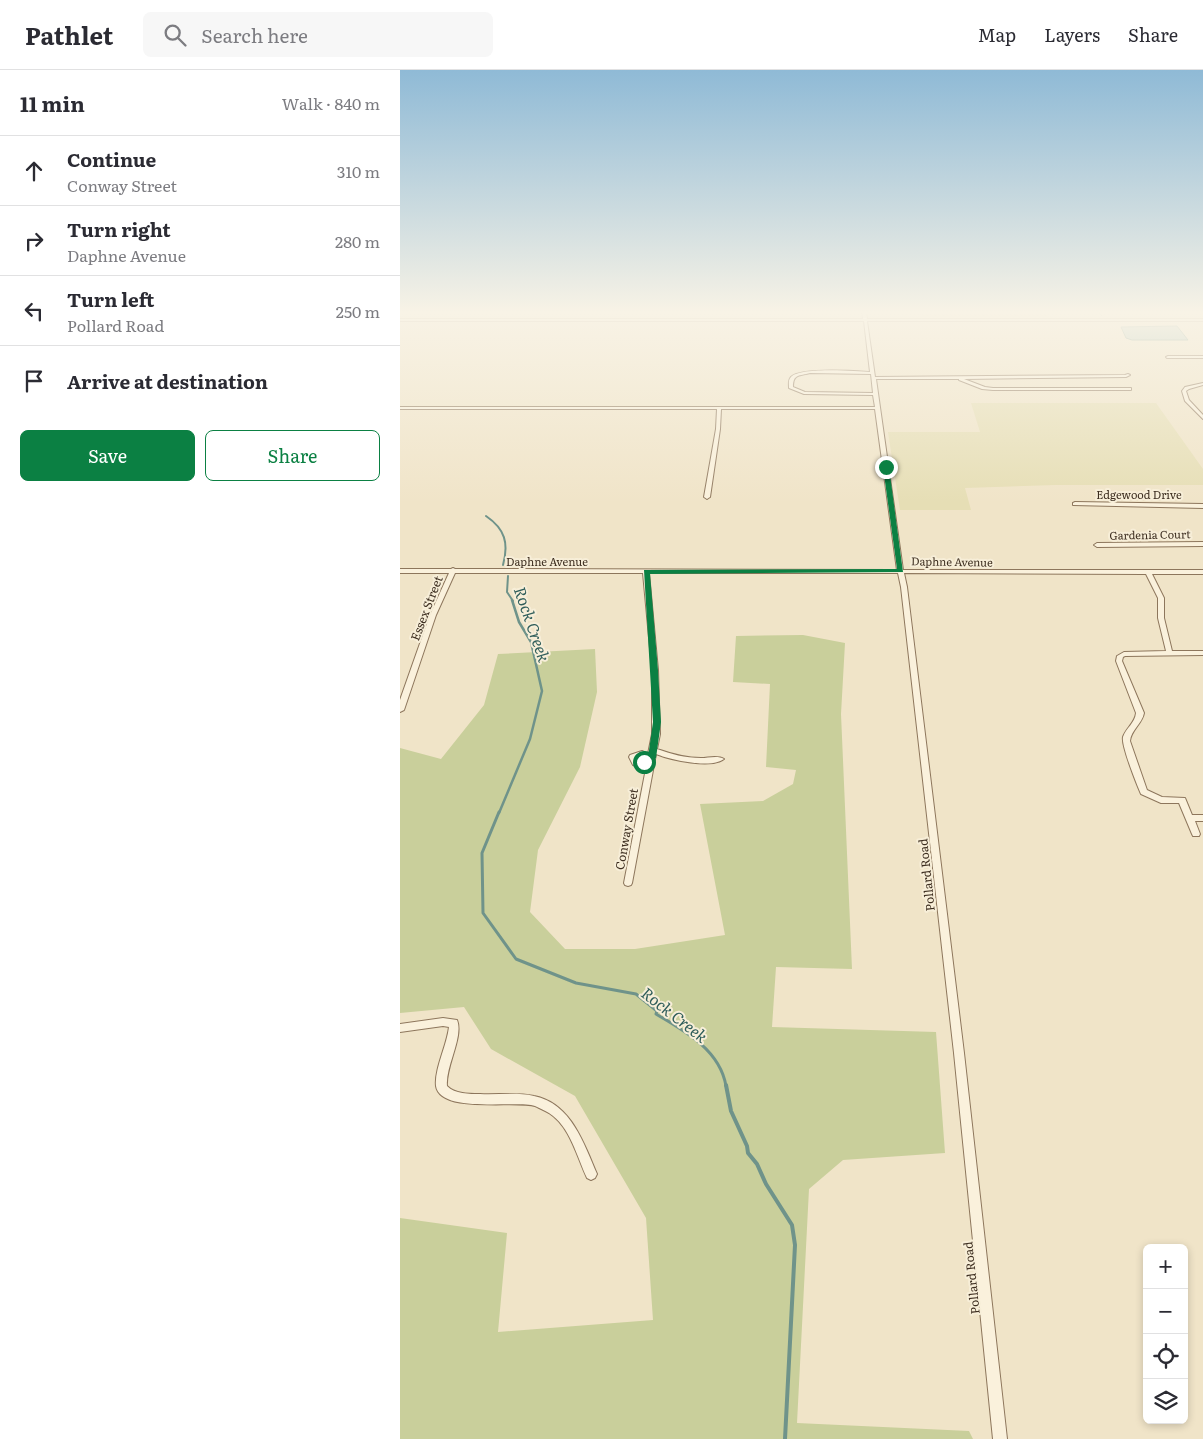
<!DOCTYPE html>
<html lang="en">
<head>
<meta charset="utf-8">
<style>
	:root { --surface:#fff; --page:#f7f7f7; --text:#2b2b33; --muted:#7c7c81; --line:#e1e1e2; --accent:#0b8043 }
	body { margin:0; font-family:Literata,serif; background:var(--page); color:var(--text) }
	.controls { position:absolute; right:15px; bottom:15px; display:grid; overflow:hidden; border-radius:8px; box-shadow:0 2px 8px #0003 }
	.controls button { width:45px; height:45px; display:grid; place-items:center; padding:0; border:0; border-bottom:1px solid var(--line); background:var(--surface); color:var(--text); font:25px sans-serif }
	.stop { position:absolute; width:15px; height:15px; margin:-11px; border:4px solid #0b8043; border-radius:50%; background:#fff }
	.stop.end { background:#0b8043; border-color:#fff; box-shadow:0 1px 5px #0008 }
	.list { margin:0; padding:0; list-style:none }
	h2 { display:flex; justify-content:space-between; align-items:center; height:65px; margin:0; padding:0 20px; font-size:21px }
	h2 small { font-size:16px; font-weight:400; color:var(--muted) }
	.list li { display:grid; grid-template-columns:32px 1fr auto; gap:15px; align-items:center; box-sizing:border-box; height:70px; padding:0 20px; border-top:1px solid var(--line) }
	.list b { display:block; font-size:19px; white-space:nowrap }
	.list p { margin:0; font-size:16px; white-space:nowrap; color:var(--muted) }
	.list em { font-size:16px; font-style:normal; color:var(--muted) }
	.actions { display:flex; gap:10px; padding:15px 20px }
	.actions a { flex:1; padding:11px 0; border:1px solid var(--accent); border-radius:8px; text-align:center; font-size:18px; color:var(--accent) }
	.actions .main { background:var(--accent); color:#fff }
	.icon { flex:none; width:28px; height:28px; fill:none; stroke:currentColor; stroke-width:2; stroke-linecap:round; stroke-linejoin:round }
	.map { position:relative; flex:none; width:803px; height:1369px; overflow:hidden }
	header { display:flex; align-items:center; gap:30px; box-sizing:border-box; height:70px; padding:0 25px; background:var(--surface); border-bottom:1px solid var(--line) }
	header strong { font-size:24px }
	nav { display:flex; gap:28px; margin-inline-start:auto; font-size:18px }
	.search { width:350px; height:45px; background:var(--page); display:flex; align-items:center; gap:12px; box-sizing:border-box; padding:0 18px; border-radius:8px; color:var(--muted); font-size:19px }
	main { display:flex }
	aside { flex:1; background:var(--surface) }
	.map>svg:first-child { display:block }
</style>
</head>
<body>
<header>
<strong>Pathlet</strong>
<div class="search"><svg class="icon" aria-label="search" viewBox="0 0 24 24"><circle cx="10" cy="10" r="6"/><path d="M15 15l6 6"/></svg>Search here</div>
<nav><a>Map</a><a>Layers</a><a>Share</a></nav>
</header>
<main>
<aside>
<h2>11 min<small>Walk · 840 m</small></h2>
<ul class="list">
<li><svg class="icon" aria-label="ahead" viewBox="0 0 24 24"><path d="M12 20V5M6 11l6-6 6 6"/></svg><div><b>Continue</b><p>Conway Street</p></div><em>310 m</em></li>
<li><svg class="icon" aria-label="right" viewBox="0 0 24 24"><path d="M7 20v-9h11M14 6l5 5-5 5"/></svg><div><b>Turn right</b><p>Daphne Avenue</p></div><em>280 m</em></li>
<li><svg class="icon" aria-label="left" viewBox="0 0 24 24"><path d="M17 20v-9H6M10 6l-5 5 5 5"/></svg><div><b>Turn left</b><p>Pollard Road</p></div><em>250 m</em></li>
<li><svg class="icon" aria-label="arrive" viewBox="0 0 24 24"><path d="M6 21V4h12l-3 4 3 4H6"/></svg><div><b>Arrive at destination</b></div></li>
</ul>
<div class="actions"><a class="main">Save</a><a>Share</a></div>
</aside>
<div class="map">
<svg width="803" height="1369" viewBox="0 0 803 1369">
	<rect width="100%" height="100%" fill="#f0e4c8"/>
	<!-- farmland -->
	<path fill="#e6deb5" d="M519,241H644L648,247H521Z
		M571,333H756L803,399V415H655L565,418L571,440H500L488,362H580Z"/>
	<!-- green -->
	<path fill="#c9cf9b" d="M403,565L445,573L441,644L452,899L376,897L372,957L536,962L545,1083L443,1090L409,1119L397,1353L569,1361L573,1369H0V1148L107,1163L98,1262L253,1250L246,1148L175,1026L91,979L64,937L0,943V678L41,689L84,635L98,584L195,579L197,622L180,697L138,780L130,842L165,879H235L325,865L300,734L363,731L393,714L396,700L366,697L370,614L333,612L336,566Z"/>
	<!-- water -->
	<path fill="#a9c4bc" stroke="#6f938a" d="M777,256L788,270H732L726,268L721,257Z"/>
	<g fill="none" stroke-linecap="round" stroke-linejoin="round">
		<!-- stream-far4 -->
		<path stroke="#6f938a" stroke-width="1" d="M698,241L702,246"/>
		<!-- stream-far3 -->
		<path stroke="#6f938a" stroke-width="2" d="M86,446C105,459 109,473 103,495
			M108,506L107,522L113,531"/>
		<!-- stream-far2 -->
		<path stroke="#6f938a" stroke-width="2.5" d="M99,743L130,669L142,621L131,572L119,552L112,530"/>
		<!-- stream-far1 -->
		<path stroke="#6f938a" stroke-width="3" d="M99,742L82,783L83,843L116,889L176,913L236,924L257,941L256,944C285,961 320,980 326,1016"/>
		<!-- stream -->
		<path stroke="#6f938a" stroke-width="4" d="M326,1015L331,1041L347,1076L348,1083L357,1094L366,1114L392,1155L395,1175L385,1369"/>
		<!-- minor casing -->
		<g stroke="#8d765c" stroke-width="2">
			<path id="minor" d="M462,241H466L467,249H803V251H467L475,307L725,305L728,304L730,305L726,307L564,309L585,317L593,318H731V320H593L582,319L559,310V309H476L503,500H803V504H752L764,528V548L772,581H803V585L725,586L723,587L722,591L744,643C742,654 731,660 730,671L747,720L762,727L785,728L792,745H803V751H795L800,764L799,766H793L792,764L779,733H761L741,724C737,715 721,675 723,667C726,658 735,653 736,643L716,591L717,586L724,582L766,581L758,548V528L746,504L504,503L507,517L564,983L607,1369H593L554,983L501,517L498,503H249L258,600L260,664L257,679C271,684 285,688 301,688C308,688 318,685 324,689C311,699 271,690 256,684L232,813L231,815L228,816L225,815L224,813L247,693L236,696L233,695L229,687L230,685L242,681L248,684L252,664V600L243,503H55L36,545L4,640L0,642V630L30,545L49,503H0V499H51L53,498L55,499L497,500L475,339H321L320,359L310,427L307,429L304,427L316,359L317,339H0V337H475L473,325L404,324L389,318C389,314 388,310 391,307C401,297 455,301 470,302L464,251H0V249H463ZM410,303L471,304L473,323L405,322L393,317C393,304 399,306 410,303ZM241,687L244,688L238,690L237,688Z
				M768,286H803V288H767L766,287Z
				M803,313V315L789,319L786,321L789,330L803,345V349L785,331L782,321L785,317Z
				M675,432L803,434V438L673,435V433Z
				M803,472V476L697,477L694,475L697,473Z
				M43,948L57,950C64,967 45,997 47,1016C55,1024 69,1024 80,1024C97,1025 117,1022 134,1026C171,1033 184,1074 197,1104L195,1108L191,1110L187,1108C177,1087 170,1056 149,1043C145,1041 140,1038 135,1036C116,1030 40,1044 36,1016C34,1000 47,975 49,957L43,956L0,962V954Z"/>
		</g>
		<!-- minor -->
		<use href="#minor" fill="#faf1dc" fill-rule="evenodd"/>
	</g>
	<!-- sky -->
	<linearGradient id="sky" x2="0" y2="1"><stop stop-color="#8fbad6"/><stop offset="0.56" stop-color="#f8f3e6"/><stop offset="1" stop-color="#f8f3e6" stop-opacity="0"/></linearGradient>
	<rect width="803" height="433" fill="url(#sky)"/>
	<!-- route -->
	<path fill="#0b8043" d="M486,395L489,397L503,502L250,504L258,600L261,652L256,688L247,694H241V690L248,687L253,652L244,500L497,499L483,397Z"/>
	<g text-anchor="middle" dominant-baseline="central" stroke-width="4" stroke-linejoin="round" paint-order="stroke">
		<!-- far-street labels -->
		<g font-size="11" fill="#3d2e20" stroke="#f7eed8">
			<text x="739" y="424">Edgewood Drive</text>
			<text transform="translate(750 464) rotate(-1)">Gardenia Court</text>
			<text x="147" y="491">Daphne Avenue</text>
			<text transform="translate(552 491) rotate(1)">Daphne Avenue</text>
		</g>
		<!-- street labels -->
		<g font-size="12" fill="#3d2e20" stroke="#f7eed8">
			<text transform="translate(26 538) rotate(-69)">Essex Street</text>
			<text transform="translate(226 759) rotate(-80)">Conway Street</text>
			<text transform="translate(526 805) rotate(-96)">Pollard Road</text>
			<text transform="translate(571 1208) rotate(-96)">Pollard Road</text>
		</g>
		<!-- near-water labels -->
		<g font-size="16" font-style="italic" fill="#2f5d5a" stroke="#f7eed8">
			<text transform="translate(133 554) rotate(71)">Rock Creek</text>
			<text transform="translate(275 944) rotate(38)">Rock Creek</text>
		</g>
	</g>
</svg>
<div class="controls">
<button>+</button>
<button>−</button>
<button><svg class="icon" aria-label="locate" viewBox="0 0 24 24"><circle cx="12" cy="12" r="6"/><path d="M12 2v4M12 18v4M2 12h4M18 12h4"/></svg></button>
<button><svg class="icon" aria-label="layers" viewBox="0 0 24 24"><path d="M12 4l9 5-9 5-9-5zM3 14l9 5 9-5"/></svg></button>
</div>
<div class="stop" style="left:244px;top:692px"></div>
<div class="stop end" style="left:486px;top:397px"></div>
</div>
</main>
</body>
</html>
